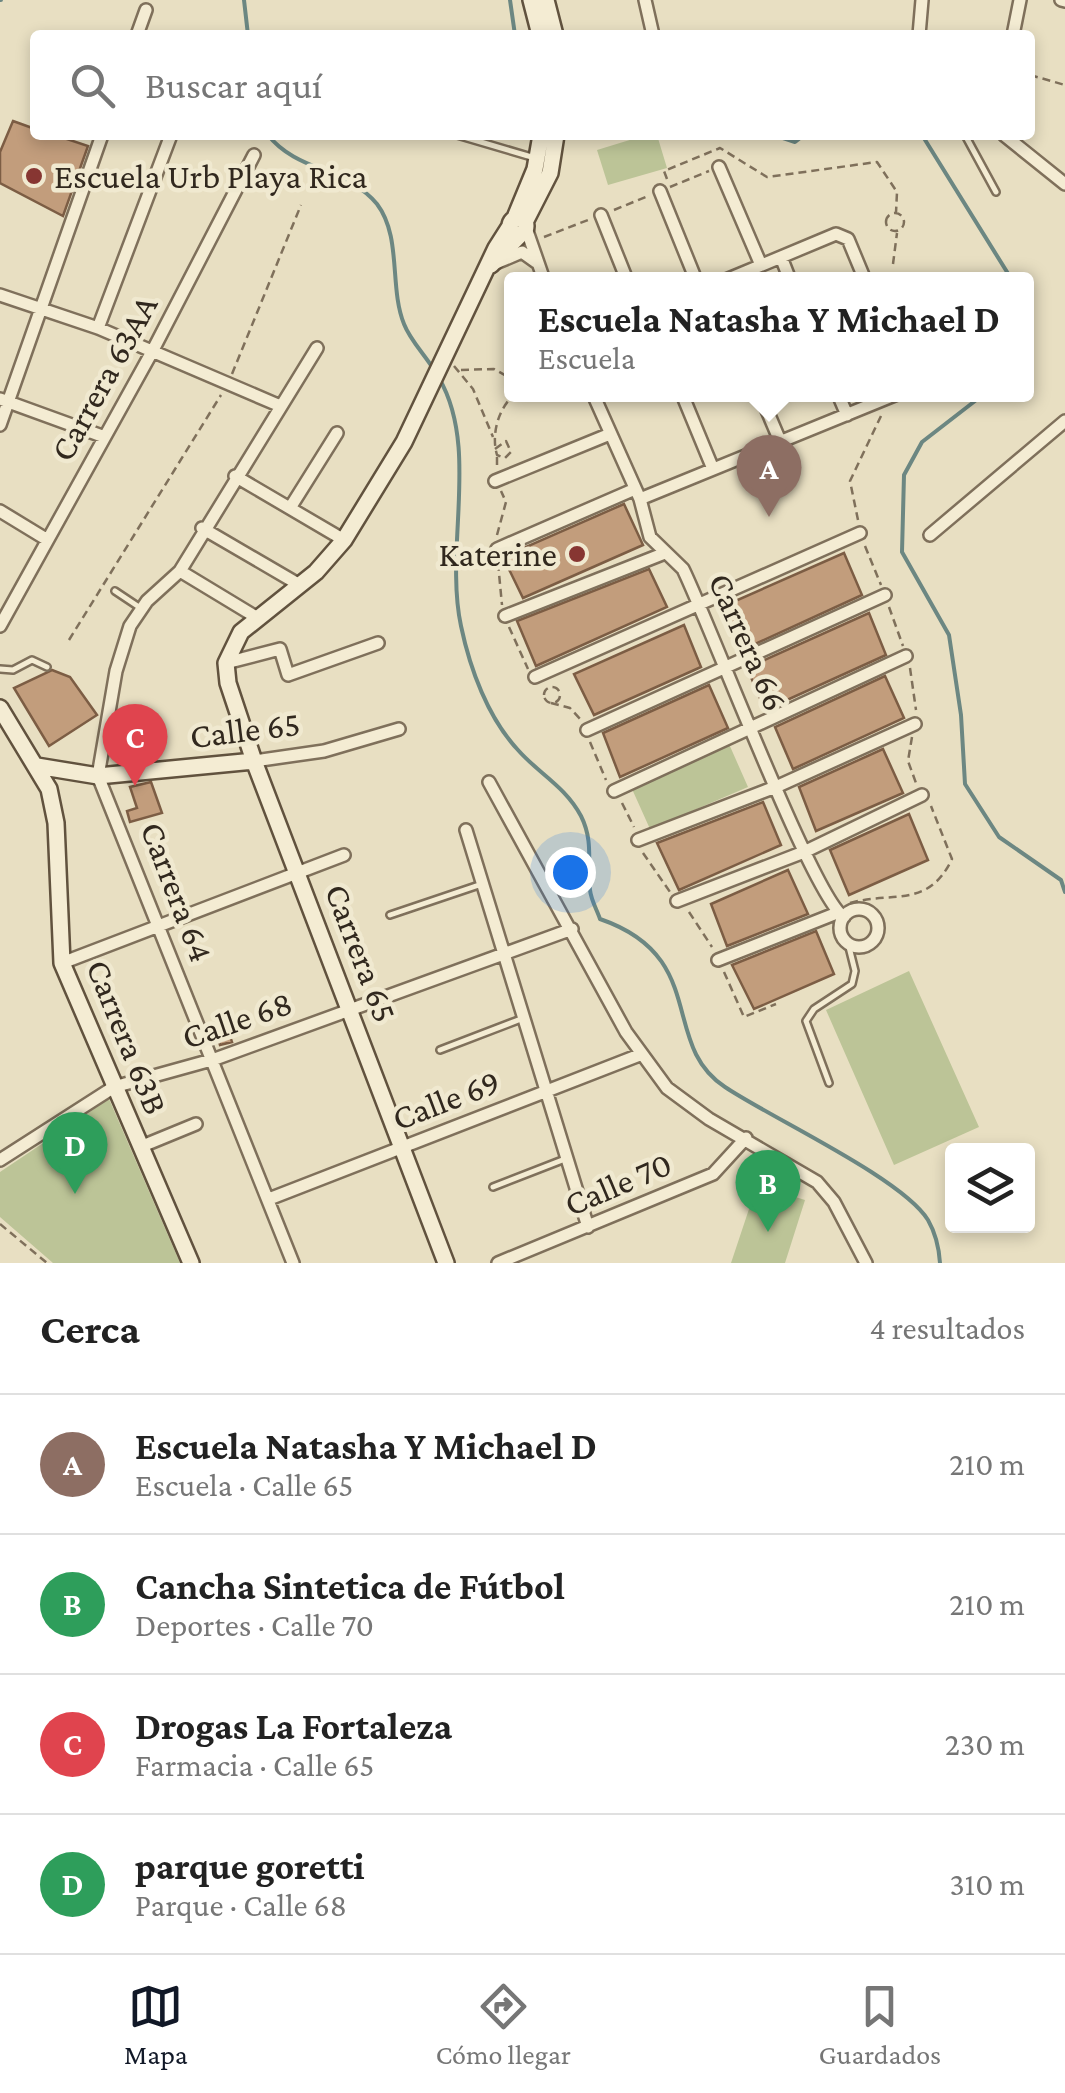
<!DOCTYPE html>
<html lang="es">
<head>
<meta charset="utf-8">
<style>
	:root { --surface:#fff; --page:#f2f2f2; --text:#222; --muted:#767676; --line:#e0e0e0; --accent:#111827 }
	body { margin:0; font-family:"Crimson Pro",serif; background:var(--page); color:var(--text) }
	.controls { position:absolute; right:30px; bottom:30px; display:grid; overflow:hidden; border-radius:10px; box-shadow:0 5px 15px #0003 }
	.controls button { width:90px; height:90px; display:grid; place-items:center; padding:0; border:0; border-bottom:2px solid var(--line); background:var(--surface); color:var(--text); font:50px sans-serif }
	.you { position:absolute; left:570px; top:872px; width:35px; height:35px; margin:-25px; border:8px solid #fff; border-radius:50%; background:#1a73e8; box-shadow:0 0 0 15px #1a73e833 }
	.badge { display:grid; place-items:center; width:65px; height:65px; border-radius:50%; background:var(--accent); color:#fff; font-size:32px; font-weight:700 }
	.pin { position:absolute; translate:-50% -82px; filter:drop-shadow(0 2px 5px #0008) }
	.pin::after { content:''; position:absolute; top:52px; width:35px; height:30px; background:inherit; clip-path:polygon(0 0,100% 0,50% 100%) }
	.popup { position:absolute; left:504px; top:272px; width:530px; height:130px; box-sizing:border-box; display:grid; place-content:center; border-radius:10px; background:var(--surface); filter:drop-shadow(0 2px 8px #0005); font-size:32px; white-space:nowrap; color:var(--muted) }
	.popup b { font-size:38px; color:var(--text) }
	.popup::after { content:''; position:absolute; left:50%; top:100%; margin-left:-20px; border:20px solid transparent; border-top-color:var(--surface) }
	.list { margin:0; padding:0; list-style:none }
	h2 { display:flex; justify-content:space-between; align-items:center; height:130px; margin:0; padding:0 40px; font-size:42px }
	h2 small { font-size:32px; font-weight:400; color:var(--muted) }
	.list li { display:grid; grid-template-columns:65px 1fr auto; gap:30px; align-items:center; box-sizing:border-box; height:140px; padding:0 40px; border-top:2px solid var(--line) }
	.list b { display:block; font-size:38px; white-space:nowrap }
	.list p { margin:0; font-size:32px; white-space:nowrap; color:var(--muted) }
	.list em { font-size:32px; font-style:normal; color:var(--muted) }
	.icon { flex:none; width:55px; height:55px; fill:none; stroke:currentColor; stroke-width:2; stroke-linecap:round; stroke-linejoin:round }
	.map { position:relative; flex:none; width:1065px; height:1263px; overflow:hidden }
	.search { position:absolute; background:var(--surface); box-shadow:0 5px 15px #0003; left:30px; right:30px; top:30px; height:110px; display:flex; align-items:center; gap:25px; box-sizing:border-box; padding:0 35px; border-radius:10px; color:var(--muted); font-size:38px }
	.sheet { height:690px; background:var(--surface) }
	nav { display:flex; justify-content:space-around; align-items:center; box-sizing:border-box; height:140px; border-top:2px solid var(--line); background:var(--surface); font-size:28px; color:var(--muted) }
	nav a { display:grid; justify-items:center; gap:5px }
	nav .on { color:var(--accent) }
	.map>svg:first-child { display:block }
</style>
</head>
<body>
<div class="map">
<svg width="1065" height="1263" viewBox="0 0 1065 1263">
	<rect width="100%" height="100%" fill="#e8dfc2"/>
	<!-- green -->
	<path fill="#bcc497" d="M646,135H657L667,168L608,185L597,150Z
		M729,744L748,787L650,829L632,789Z
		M909,971L979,1127L894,1165L826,1010Z
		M109,1099L180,1263H53L0,1217V1172Z
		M757,1185L805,1200L785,1263H731Z"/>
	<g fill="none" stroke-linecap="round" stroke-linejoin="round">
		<!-- stream -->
		<path stroke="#6c8782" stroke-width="4" d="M0,0H1
			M244,0L248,35
			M510,0L515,35
			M268,135C297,172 348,168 377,204C402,237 389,287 404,324C410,340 425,355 434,370
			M774,135L795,142L804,135
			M922,135L1012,280
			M1026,355V365
			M439,378C480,449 444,547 461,626C470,669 488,718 518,750C538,773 565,786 581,816C594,842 587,863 590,890C591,900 597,910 600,919C710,957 659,1044 725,1087C771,1118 902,1178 928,1220C936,1234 939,1247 940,1263
			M984,394L922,442L904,475L902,552L949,635L961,715L965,784L999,837L1061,880L1065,892"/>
	</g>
	<!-- building -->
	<path fill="#c29d7c" stroke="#7c5d44" stroke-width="2.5" d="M13,121L35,129V135H55L88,146L63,216L0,183V152Z
		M624,504L643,545L523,598L503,557Z
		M844,553L862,595L742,650L724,606Z
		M649,569L667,607L536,666L517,621Z
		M869,613L886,655L765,710L747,668Z
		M684,625L701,667L594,715L574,674Z
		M52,670L70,677L97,715L49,746L14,688Z
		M885,676L904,718L793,769L775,727Z
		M709,685L728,728L620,777L603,733Z
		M883,749L903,793L816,831L799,787Z
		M151,782L162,813L130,822L127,811L137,808L130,787Z
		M763,802L781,845L679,890L657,843Z
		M909,814L928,860L849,895L830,850Z
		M788,870L808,914L727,946L711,904Z
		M816,931L834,974L754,1009L732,965Z
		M227,1026L232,1042L220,1045L216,1030Z"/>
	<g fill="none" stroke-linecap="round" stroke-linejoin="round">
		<!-- lane casing -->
		<g stroke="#7f705b" stroke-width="10">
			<path id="lane" d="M457,135L535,158
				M965,135L996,192
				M115,591L139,607
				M0,669L13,670L32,660L47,667
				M390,915L479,885
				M440,1050L521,1019
				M829,1083L806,1021L814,1009L852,984L855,971L848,943
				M493,1187L565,1159"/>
		</g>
		<!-- street casing -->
		<g stroke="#7f705b" stroke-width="16">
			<path id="street" d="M645,0L653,35
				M1061,0L1065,1
				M137,35L146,10
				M919,35L922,0
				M1013,35L1020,0
				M1004,135L1065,184
				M719,167L761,265
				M660,191L696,280
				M601,215L627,280
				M526,228L544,280
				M781,257L790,280
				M496,263L522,252L536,262
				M726,280L836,234L848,239L865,280
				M0,295L98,328L278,405
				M98,328L171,135
				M593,394L640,499L650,537L683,569C710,624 813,898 844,917
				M682,394L713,469
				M760,394L780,441
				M838,394L847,415
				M0,399L102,436
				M0,425L102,135
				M235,476L344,540
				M495,481L610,434
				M640,499L897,394
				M290,508L337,433
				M0,511L46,539
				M202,528L298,584
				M930,535L1065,421
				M497,549L635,489
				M180,571L256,617
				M505,616L665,553
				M0,626L153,350L254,155
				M226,663L280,649L288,675L378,643
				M535,677L860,533
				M587,730L885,595
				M254,761L324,751L399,729
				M489,782L626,1032L667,1088L709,1119L817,1182L834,1202L866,1263
				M614,791L906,656
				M466,830L588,1227
				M638,840L778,786L915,724
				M677,901L804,852L922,795
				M840 928a19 19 0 1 1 38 0a19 19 0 1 1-38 0Z
				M718,960L837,913
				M62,963L344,855
				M140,1147L196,1124
				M0,1160L114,1087L215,1059L572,929
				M269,1199L642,1054
				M293,1263L98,776L116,671L130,626L147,601L180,571L317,348
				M498,1263L713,1174L746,1138"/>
		</g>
		<!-- secondary casing -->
		<g stroke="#61523e" stroke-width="20">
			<path id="secondary" d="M531,0L540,35
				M546,0L555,35
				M510 226a8 8 0 1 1 16 0a8 8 0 1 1-16 0Z
				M514,220L535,169L541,135
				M525,222L550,173L556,135
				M491,265L522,233
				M0,708L49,789L56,823L62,963L191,1263
				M37,766L98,776L254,761
				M446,1263L254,761L228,683L226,663L241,632L316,572L344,540L404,442L496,248L510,226"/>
		</g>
		<!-- path -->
		<path stroke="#7f705b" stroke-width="2.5" stroke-dasharray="8 5" stroke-linecap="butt" d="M1030,75L1065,85
			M667,179L664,171L720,148L767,177L877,162L897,192L896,213
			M670,187L709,171
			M614,210L648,196
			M886 222a9 9 0 1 1 18 0a9 9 0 1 1-18 0Z
			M544,237L588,220
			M893,264L897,233
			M454,366L473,389L493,437
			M461,370L494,369L512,379
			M232,374L301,205
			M495,449L506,441L511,452L505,458L497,455C491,435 498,408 515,394
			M497,465V455
			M858,520L850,481L881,416
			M497,535L506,502L501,491
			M865,546L881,585
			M498,563L502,605
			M889,607L903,646
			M509,627L528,669
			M69,640L221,395
			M910,668L916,710
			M544 695a8 8 0 1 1 16 0a8 8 0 1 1-16 0Z
			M551,703L570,708L582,721
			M912,737L908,761L916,783
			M590,742L606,780
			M622,803L634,827
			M643,853L670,892
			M850,903C893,891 928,909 952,859L931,806
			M689,912L712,947
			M724,972L744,1017L776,1004
			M0,1224L47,1263"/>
		<!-- lane -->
		<use href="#lane" stroke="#f4ecd3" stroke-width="5"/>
		<!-- street -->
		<use href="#street" stroke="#f4ecd3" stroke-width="11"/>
		<!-- secondary -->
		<use href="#secondary" stroke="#f4ecd3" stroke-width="15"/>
	</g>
	<!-- markers -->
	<g fill="#873632" stroke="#f0e9d0" stroke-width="4">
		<circle cx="34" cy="176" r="10"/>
		<circle cx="577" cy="554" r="10"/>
	</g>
	<g text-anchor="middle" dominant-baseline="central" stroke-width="9" stroke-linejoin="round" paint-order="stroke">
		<!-- poi labels -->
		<g font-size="35" fill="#31281e" stroke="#f0e9d0" text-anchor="start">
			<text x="54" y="176">Escuela Urb Playa Rica</text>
			<text x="557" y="554" text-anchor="end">Katerine</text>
		</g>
		<!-- street labels -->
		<g font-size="35" fill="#31281e" stroke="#f0e9d0">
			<text transform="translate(104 378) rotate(-61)">Carrera 63AA</text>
			<text transform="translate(748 642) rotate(66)">Carrera 66</text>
			<text transform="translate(245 730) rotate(-7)">Calle 65</text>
			<text transform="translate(177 892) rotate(69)">Carrera 64</text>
			<text transform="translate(361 953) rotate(69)">Carrera 65</text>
			<text transform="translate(237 1020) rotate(-19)">Calle 68</text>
			<text transform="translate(127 1037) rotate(68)">Carrera 63B</text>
			<text transform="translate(446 1100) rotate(-21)">Calle 69</text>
			<text transform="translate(618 1184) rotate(-23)">Calle 70</text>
		</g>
	</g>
</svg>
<div class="controls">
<button><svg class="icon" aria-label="layers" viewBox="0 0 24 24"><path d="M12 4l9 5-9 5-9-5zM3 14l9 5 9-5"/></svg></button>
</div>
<div class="you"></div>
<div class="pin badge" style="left:769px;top:517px;background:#8d6e63">A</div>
<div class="popup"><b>Escuela Natasha Y Michael D</b>Escuela</div>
<div class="pin badge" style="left:768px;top:1232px;background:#2e9e5b">B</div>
<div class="pin badge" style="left:135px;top:786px;background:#e0444e">C</div>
<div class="pin badge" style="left:75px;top:1194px;background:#2e9e5b">D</div>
<div class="search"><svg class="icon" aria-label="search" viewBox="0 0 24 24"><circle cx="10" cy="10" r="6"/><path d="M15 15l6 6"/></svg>Buscar aquí</div>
</div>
<section class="sheet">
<h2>Cerca<small>4 resultados</small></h2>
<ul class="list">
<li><span class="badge" style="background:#8d6e63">A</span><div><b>Escuela Natasha Y Michael D</b><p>Escuela · Calle 65</p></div><em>210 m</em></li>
<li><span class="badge" style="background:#2e9e5b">B</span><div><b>Cancha Sintetica de Fútbol</b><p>Deportes · Calle 70</p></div><em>210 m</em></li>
<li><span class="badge" style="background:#e0444e">C</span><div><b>Drogas La Fortaleza</b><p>Farmacia · Calle 65</p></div><em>230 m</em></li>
<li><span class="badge" style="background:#2e9e5b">D</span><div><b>parque goretti</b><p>Parque · Calle 68</p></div><em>310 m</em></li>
</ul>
</section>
<nav>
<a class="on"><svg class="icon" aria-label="map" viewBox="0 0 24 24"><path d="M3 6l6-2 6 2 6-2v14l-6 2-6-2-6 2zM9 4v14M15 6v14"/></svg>Mapa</a>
<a><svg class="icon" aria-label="directions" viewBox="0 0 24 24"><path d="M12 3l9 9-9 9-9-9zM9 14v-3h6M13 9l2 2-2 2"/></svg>Cómo llegar</a>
<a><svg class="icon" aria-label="saved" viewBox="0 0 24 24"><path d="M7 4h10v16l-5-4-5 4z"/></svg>Guardados</a>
</nav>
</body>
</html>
